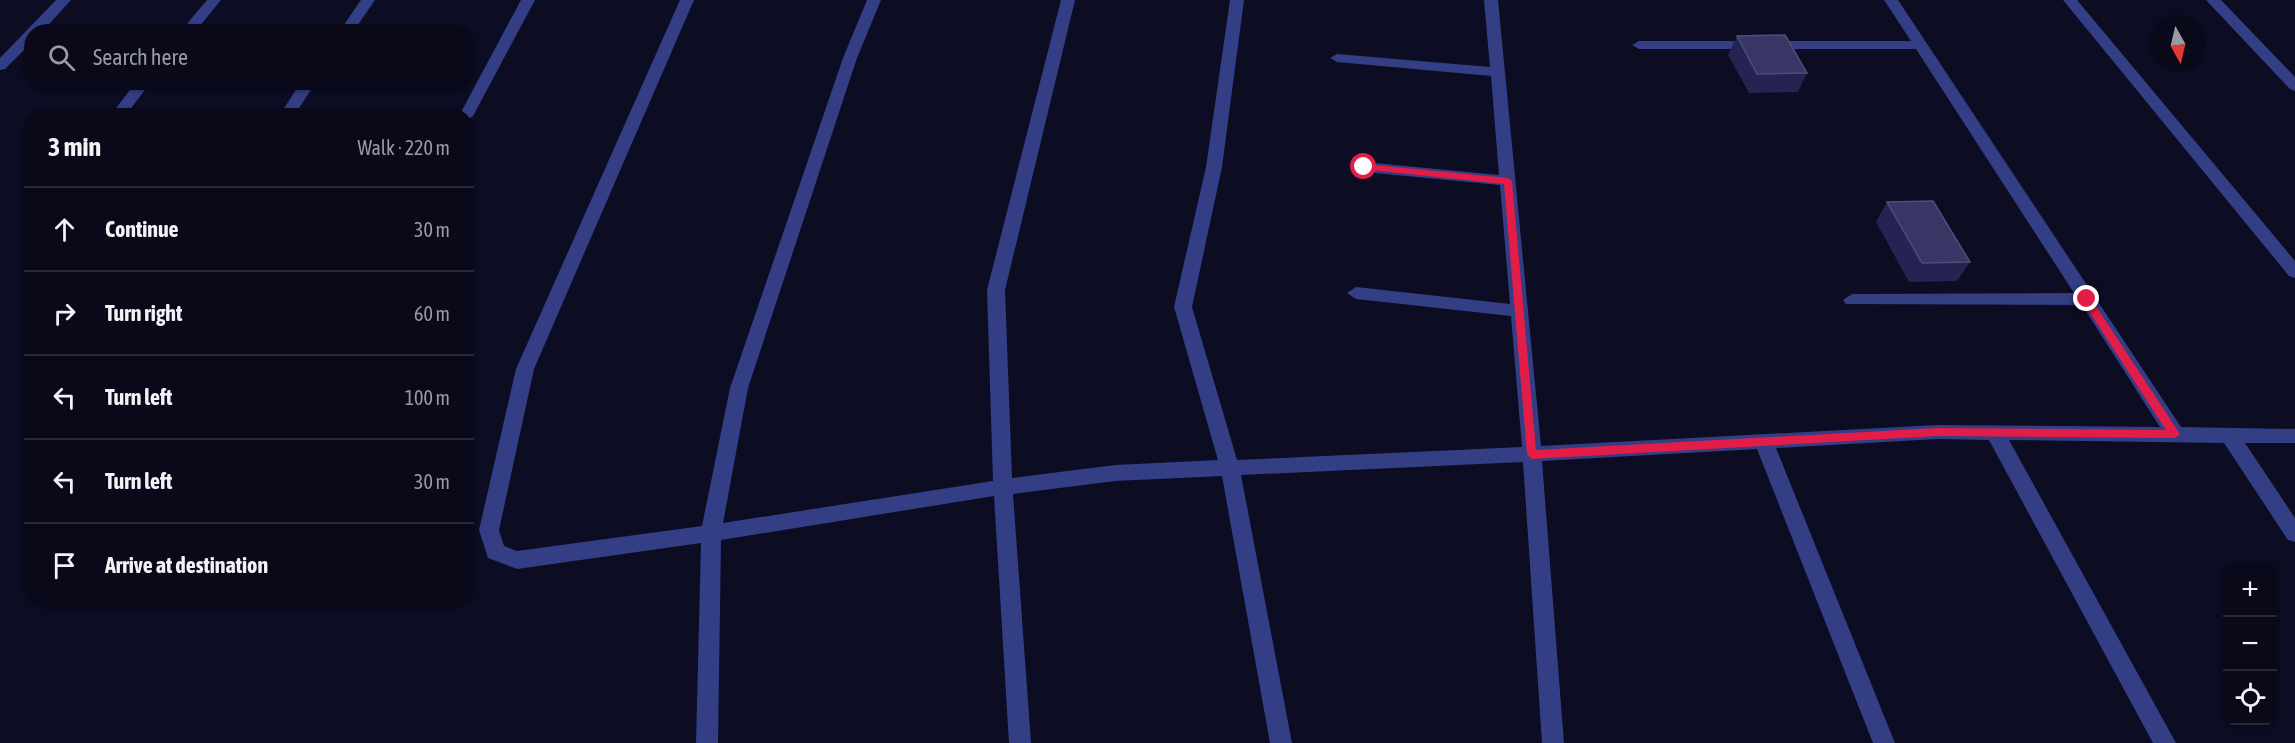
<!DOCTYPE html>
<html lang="en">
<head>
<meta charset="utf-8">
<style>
	:root { --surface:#09091a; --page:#121223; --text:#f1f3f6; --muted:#999aa2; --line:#292a39 }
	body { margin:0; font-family:"Asap Condensed",sans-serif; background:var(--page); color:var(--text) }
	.controls { position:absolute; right:18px; bottom:18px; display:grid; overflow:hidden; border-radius:12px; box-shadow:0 2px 4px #0004 }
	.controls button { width:54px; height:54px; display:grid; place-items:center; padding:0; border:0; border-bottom:2px solid var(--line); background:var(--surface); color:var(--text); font:30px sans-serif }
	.compass { position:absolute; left:2151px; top:18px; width:54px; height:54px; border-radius:50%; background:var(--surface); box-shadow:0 2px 4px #0004; rotate:172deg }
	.stop { position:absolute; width:18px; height:18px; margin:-14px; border:4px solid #e11d48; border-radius:50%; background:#fff }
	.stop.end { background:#e11d48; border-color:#fff; box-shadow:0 2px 6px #0008 }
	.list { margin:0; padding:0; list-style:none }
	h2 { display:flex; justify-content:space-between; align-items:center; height:78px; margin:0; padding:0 24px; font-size:26px }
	h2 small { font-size:20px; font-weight:400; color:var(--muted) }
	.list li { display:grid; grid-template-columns:39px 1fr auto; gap:18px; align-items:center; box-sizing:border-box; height:84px; padding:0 24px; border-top:2px solid var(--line) }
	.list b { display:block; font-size:22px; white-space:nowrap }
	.list em { font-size:20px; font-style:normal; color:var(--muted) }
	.icon { flex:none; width:33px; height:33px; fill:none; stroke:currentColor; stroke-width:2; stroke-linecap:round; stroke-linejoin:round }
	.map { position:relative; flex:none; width:2295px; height:743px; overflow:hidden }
	.search { position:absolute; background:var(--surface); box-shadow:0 2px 4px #0004; left:24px; top:24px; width:450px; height:66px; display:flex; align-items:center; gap:15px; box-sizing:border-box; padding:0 21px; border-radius:24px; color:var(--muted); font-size:22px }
	.panel { position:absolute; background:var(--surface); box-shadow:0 2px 4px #0004; left:24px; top:108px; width:450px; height:498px; border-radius:24px }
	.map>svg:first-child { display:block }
</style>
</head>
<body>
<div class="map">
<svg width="2295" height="743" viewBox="0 0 2295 743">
	<rect width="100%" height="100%" fill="#0c0c23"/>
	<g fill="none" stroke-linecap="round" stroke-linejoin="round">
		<!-- minor -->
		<path fill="#333e85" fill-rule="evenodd" d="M56,0H71L42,32H32V42L5,69L0,70V58Z
			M207,0H221L195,32H180Z
			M361,0H375L353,32H339Z
			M521,0H535L473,116L466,121V116H459Z
			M680,0H694L534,369L499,530L504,546L517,551L702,526L730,388L843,58L867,0H881L857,58L748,388L723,523L993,481L987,290L1061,0H1075L1005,290L1012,478L1115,465L1218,460L1174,307L1206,167L1230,0H1244L1222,167L1192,307L1237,460L1522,447L1511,316L1356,299L1347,293L1356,287L1510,304L1500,185L1364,172L1356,167L1364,162L1499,175L1491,76L1337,62L1330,58L1337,54L1490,67L1484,0H1498L1541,446L1937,425L2160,427L2082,305L1846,304L1843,300L1852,294L2074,293L1916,49H1639L1632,45L1639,41H1911L1884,0H1898L2181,427L2295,429V443H2245L2295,518V542L2288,540L2224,443L2009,440L2176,743H2153L1989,440L1937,439L1776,448L1895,743H1873L1757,449L1542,461L1564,743H1542L1523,462L1241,475L1292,743H1270L1222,476L1115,481L1013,494L1031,743H1009L994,496L721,540L718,743H696L701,543L517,569L488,558L479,530L516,369Z
			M2063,0H2077L2295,261V278L2289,276Z
			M2206,0H2221L2295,77V91L2290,89Z
			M136,82H151L125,116H110Z
			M301,82H316L294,116H279Z"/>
	</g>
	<!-- wall -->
	<path fill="#252352" d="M1737,36L1807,73L1798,92L1749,93L1728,55Z
		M1887,202L1970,262L1957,281L1909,282L1876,222Z"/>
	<!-- building -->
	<path fill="#373665" stroke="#4e4e7d" stroke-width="1.5" d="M1785,35L1807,73L1757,74L1737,36Z
		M1933,201L1970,262L1922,263L1887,202Z"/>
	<!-- route -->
	<path fill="#e11d48" d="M1364,164L1508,178L1512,181L1536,450L1937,428L2166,430L2083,302V297H2090L2180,434L2175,438L1937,436L1532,459L1527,454L1504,184L1361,169Z"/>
</svg>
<div class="controls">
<button>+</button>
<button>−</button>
<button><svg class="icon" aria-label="locate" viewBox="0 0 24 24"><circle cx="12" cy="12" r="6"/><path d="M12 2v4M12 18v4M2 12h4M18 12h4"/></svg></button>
</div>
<svg class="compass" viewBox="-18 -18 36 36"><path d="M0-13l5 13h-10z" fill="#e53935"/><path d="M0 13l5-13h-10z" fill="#999aa2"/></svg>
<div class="stop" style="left:1364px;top:167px"></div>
<div class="stop end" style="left:2087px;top:299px"></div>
<div class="search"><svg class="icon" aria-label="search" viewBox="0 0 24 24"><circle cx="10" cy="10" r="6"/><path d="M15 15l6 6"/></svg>Search here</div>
<section class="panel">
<h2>3 min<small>Walk · 220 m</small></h2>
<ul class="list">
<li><svg class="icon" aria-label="ahead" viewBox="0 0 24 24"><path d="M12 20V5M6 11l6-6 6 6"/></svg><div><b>Continue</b></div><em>30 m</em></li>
<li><svg class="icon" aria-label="right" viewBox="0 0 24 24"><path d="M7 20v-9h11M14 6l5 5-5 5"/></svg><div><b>Turn right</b></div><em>60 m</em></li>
<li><svg class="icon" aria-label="left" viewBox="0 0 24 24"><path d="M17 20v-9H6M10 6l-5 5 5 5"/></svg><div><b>Turn left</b></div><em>100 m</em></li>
<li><svg class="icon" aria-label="left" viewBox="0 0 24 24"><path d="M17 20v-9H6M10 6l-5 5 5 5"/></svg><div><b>Turn left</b></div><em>30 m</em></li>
<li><svg class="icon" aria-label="arrive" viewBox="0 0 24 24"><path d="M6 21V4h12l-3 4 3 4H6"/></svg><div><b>Arrive at destination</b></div></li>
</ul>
</section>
</div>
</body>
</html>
